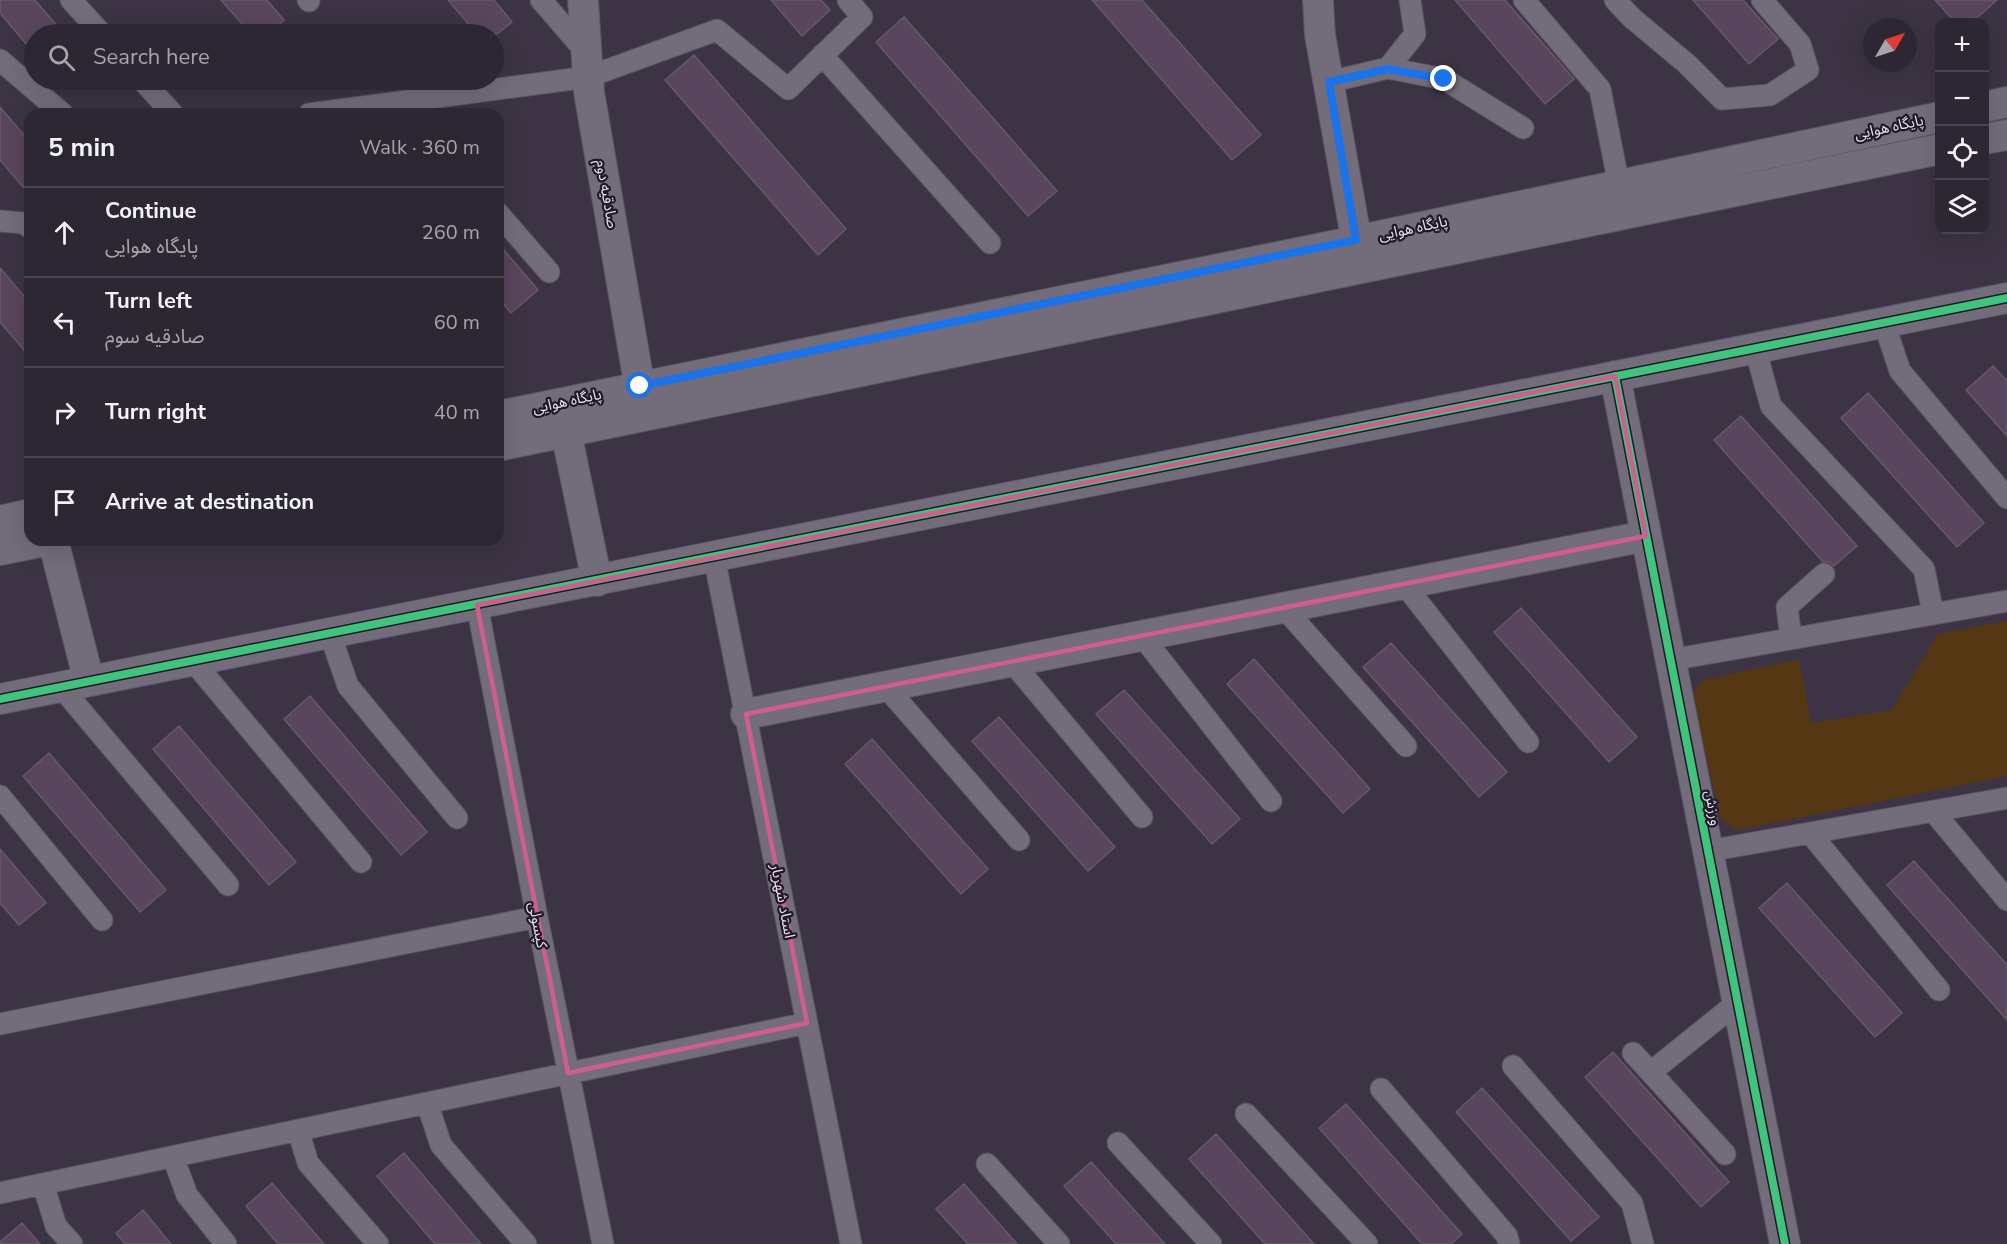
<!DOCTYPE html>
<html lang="en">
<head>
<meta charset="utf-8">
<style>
	:root { --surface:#2d2633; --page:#39323f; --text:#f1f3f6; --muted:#a7a5ac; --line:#48434e }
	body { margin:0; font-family:"Nunito Sans","Noto Sans Arabic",sans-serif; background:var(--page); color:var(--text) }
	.controls { position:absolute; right:18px; top:18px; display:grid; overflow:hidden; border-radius:12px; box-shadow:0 6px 24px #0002 }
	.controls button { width:54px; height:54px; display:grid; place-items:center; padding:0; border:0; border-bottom:2px solid var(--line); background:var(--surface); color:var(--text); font:30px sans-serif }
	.compass { position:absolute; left:1863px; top:18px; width:54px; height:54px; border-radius:50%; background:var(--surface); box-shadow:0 6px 24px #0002; rotate:51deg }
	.stop { position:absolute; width:18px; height:18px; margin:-14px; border:4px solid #1a73e8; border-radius:50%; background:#fff }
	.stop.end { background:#1a73e8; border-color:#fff; box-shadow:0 2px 6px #0008 }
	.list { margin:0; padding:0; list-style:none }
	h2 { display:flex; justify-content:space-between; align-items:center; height:78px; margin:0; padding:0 24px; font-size:26px }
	h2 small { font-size:20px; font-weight:400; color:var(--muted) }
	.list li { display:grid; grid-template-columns:39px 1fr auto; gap:18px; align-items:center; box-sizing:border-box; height:90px; padding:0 24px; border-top:2px solid var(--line) }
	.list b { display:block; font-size:22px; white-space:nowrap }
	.list p { margin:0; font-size:20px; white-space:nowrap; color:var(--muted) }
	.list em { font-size:20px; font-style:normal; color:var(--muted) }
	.icon { flex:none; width:33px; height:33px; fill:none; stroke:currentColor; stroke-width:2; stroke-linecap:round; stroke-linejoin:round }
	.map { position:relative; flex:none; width:2007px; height:1244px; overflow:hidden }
	.search { position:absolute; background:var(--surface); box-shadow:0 6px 24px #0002; left:24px; top:24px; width:480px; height:66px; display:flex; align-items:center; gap:15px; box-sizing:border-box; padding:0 21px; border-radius:33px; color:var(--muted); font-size:22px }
	.panel { position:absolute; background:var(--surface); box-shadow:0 6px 24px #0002; left:24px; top:108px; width:480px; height:438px; border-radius:18px }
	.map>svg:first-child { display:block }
</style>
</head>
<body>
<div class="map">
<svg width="2007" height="1244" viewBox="0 0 2007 1244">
	<rect width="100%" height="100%" fill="#3c3344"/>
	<!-- green -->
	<path fill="#563714" d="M2007,621V776L1737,830L1721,820L1692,695L1703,680L1799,659L1811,723L1892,710L1938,634Z"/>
	<!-- building -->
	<path fill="#59455d" stroke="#655a68" stroke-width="1.5" d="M0,0H35L64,34H34V53L0,13Z
		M221,0H267L284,20L268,34H251Z
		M448,0H494L512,22L497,34H477Z
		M771,0H821L830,10L802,36Z
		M1092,0H1142L1261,135L1232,160Z
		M1455,0H1505L1574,79L1545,104Z
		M1693,0H1743L1778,39L1749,64Z
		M1935,0H1997L1972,22H1955Z
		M904,17L1057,191L1028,216L876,42Z
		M694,55L846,229L818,255L665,80Z
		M0,107L30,142V195L0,160Z
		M498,243L538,290L511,313L498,297Z
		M0,268L30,303V357L0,322Z
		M1993,366L2007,381V436L1966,390Z
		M1868,393L1984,523L1957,547L1841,418Z
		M1741,416L1857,546L1834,566L1829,562H1823L1714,440Z
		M1521,608L1637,737L1609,762L1494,632Z
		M1391,643L1507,772L1479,797L1363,667Z
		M1254,659L1370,789L1343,813L1227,684Z
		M1124,690L1240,819L1212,844L1096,714Z
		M310,696L427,832L401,855L284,719Z
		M999,717L1115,847L1088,871L972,741Z
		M179,726L296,862L269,885L153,749Z
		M872,739L988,869L961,894L845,764Z
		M49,753L166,890L140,912L23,776Z
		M0,849L46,903L19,925L0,903Z
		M1914,861L2007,965V1020L1887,885Z
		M1787,883L1902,1013L1875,1037L1759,908Z
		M1613,1052L1729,1182L1701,1207L1585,1077Z
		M1482,1088L1599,1217L1571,1241L1456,1112Z
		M1346,1104L1462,1234L1451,1244H1422L1319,1128Z
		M1216,1134L1314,1244H1265L1189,1159Z
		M404,1153L481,1244H435L377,1176Z
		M1091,1162L1165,1244H1116L1064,1186Z
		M272,1183L324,1244H278L246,1206Z
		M964,1184L1017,1244H968L936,1209Z
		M143,1210L171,1244H125L116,1233Z
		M22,1223L40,1244H0V1242Z"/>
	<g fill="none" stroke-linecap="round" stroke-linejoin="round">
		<!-- street casing -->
		<g stroke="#5a5262" stroke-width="23">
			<path id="street" d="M71,0L102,34
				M308,0L309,1
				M541,0L586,52
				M1524,0L1600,89L1619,185
				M1615,0L1632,18L1687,64L1722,99L1770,95L1808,70L1800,44L1762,0
				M822,55L990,243
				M0,60L63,114
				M1388,68L1415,34L1410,0
				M142,80L173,114
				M1329,82L1388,68L1444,79L1523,128
				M309,114L588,77L717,30L788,89L862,17L848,0
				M498,213L549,272
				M0,221L23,223L30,228
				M1884,323L1900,371L2007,498
				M1755,348L1771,406L1924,569L1933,613
				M714,557L851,1244
				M1404,584L1528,742
				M477,605L537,917L603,1244
				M1284,608L1406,746
				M330,634L348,686L457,818
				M1142,636L1271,801
				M1791,638L1787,607L1824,574
				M1670,660L2007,601
				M193,661L361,862
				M1012,662L1142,817
				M61,687L228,885
				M886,687L1019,840
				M0,796L102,920
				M1933,811L2007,900
				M1810,833L1939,990
				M1708,851L2007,798
				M0,1024L537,917
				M1633,1053L1725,1154
				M1513,1066L1632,1203L1643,1244
				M1651,1072L1738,1002
				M1381,1089L1507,1236L1509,1244
				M427,1103L441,1145L526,1244
				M1246,1114L1367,1244
				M298,1130L308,1163L378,1244
				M1118,1143L1211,1244
				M173,1157L187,1195L226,1244
				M987,1164L1059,1244
				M43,1184L56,1226L72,1244
				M0,1193L807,1023"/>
		</g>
		<!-- secondary casing -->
		<g stroke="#5a5262" stroke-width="32">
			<path id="secondary" d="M583,0L589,92L643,406
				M1318,0L1320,35L1360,260
				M1984,107L2007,102
				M1984,139L2007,135
				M1615,376L1785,1244
				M498,416L1356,241L1940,117
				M566,432L597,581
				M498,446L1940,149
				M0,521L30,514
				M53,540L89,681
				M0,550L50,540
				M0,699L2007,298
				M746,714L1646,536"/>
		</g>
		<!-- street -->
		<use href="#street" stroke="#736c7a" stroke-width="21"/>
		<!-- secondary -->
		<use href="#secondary" stroke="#736c7a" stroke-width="30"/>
		<!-- cycleway casing -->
		<g stroke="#1f1827" stroke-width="11">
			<path id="cycleway" d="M1615,376L1785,1244
				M0,699L2007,298"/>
		</g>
		<!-- cycleway -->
		<use href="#cycleway" stroke="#40c37c" stroke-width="8"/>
	</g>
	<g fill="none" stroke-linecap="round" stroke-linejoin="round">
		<!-- route -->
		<path stroke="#1a73e8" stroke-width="8" d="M640,386L1356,240L1329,82L1388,69L1444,79"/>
	</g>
	<!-- marked area -->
	<path fill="none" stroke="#cf5d90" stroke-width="4.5" stroke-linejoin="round" d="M1615,376L1646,536L746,714L807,1023L568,1073L477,605Z"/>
	<g text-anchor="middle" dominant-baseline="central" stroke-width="4.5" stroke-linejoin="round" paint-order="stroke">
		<!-- street labels -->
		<g font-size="15" fill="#e7ddf2" stroke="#1f1827">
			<text transform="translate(1889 127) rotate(-12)">پایگاه هوایی</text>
			<text transform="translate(607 194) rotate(80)">صادقیه دوم</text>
			<text transform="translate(1413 228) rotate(-12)">پایگاه هوایی</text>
			<text transform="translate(567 401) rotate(-12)">پایگاه هوایی</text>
			<text transform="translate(1713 808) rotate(79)">ورزش</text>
			<text transform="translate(783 901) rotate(79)">استاد شهریار</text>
			<text transform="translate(538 925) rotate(79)">کپسولی</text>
		</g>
	</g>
</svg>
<div class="controls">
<button>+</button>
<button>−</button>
<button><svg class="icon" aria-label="locate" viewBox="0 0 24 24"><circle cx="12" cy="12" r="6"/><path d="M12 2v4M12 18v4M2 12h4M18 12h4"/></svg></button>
<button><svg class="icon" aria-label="layers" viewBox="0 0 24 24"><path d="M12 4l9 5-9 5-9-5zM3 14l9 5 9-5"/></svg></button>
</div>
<svg class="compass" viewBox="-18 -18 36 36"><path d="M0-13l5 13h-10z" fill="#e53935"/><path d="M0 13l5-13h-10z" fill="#a7a5ac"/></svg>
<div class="stop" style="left:640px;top:386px"></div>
<div class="stop end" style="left:1444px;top:79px"></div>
<div class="search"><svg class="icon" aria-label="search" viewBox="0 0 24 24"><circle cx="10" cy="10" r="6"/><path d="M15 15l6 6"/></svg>Search here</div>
<section class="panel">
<h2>5 min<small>Walk · 360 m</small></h2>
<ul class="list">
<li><svg class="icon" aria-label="ahead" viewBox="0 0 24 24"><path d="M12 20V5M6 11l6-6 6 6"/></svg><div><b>Continue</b><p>پایگاه هوایی</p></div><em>260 m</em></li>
<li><svg class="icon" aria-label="left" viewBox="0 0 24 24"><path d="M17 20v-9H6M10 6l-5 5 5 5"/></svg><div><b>Turn left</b><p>صادقیه سوم</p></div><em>60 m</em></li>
<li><svg class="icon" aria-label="right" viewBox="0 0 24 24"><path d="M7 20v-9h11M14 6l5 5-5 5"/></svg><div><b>Turn right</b></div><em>40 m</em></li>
<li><svg class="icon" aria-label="arrive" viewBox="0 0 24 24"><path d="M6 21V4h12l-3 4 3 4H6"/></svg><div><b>Arrive at destination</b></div></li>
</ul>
</section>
</div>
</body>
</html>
